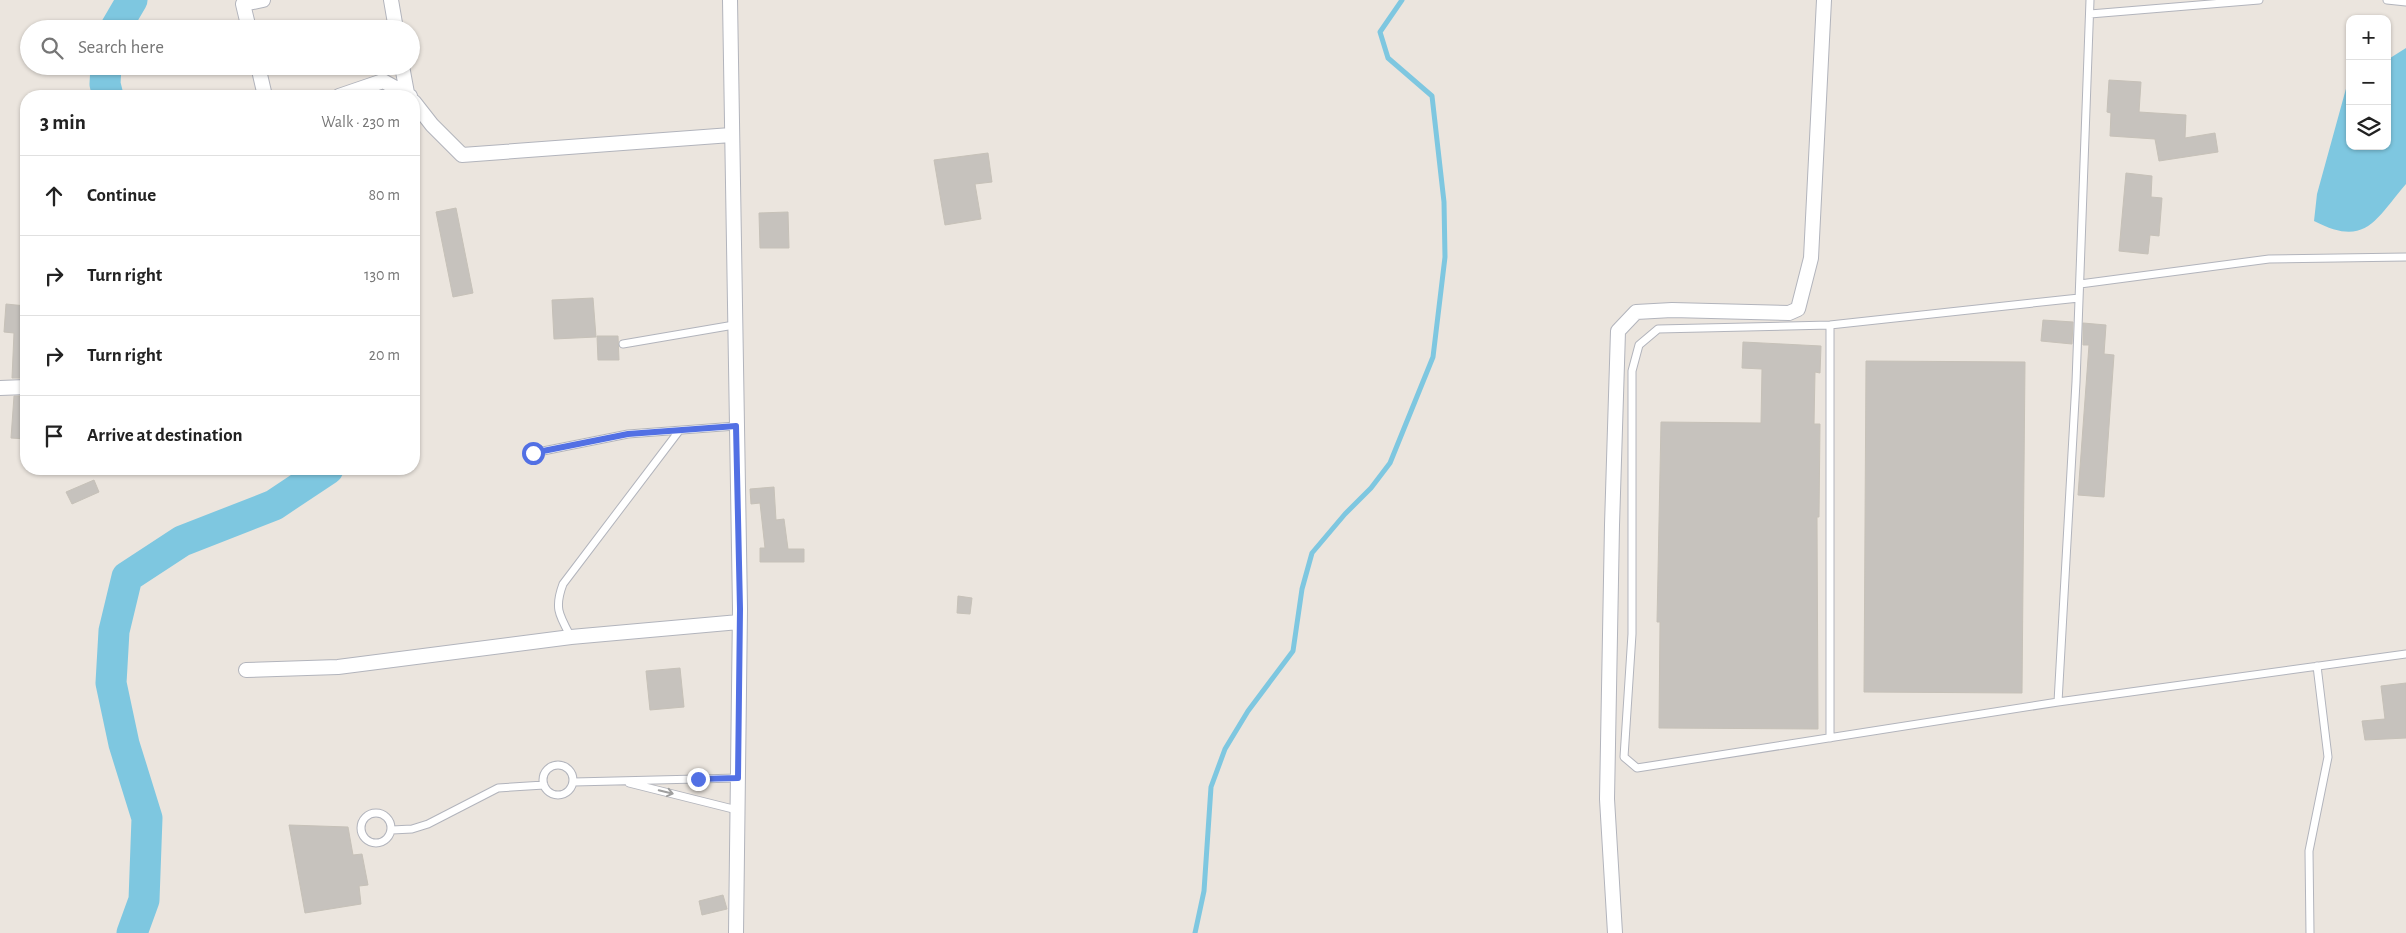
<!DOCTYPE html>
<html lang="en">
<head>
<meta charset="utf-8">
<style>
	:root { --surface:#fff; --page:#f6f6f6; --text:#222; --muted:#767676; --line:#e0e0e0 }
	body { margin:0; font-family:"Alegreya Sans",sans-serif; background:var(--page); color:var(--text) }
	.controls { position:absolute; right:15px; top:15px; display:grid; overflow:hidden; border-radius:10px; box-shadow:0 1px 4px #0004 }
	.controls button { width:45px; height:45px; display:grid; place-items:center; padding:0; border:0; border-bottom:1px solid var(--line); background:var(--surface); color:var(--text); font:25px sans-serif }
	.stop { position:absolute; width:15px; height:15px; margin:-11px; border:4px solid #5270e4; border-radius:50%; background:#fff }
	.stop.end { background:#5270e4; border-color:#fff; box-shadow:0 1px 5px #0008 }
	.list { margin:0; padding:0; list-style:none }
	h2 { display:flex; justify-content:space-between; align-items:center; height:65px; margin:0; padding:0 20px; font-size:21px }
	h2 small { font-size:16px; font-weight:400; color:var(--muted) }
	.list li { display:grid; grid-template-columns:32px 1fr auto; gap:15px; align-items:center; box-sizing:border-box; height:80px; padding:0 20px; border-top:1px solid var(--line) }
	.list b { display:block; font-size:19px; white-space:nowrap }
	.list em { font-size:16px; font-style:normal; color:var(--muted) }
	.icon { flex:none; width:28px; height:28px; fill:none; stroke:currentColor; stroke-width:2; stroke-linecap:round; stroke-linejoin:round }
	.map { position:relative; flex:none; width:2406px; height:933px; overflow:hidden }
	.search { position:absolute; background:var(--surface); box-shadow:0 1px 4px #0004; left:20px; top:20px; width:400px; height:55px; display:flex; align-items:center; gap:12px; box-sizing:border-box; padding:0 18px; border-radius:28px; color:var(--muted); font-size:19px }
	.panel { position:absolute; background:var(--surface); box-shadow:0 1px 4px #0004; left:20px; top:90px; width:400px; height:385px; border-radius:20px }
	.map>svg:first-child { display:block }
</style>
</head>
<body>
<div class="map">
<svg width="2406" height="933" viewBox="0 0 2406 933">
	<rect width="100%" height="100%" fill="#ebe5de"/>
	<!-- water -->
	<path fill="#7ec7e0" d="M2406,48V184C2375,220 2366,248 2314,221L2317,194L2347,85L2350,83V146H2387V60Z"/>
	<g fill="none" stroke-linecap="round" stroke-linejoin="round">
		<!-- stream -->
		<path stroke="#7ec7e0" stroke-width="5" d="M1195,933L1204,891L1211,787L1225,749L1248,711L1293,651L1302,589L1312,553L1345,514L1371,488L1390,463L1433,357L1445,257L1444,202L1432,96L1388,58L1380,32L1402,0"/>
		<!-- river -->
		<path stroke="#7ec7e0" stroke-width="31" d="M115,29L132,0
			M106,66L105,84L108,96
			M132,933L144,900L147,818L124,744L111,683L114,631L127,577L182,541L274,505L328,469"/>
	</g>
	<!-- building -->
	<path fill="#c6c2bd" stroke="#c6c1b8" d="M2109,80L2141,82L2139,112L2186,115L2185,138L2215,133L2218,152L2159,161L2155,139L2110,136L2111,113L2107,112Z
		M988,153L992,182L975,184L981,219L945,225L934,160Z
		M2126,173L2152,176L2151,197L2162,198L2159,236L2150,235L2148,254L2119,251Z
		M456,208L473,293L453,297L436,212Z
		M788,212L789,248H760L759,213Z
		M593,298L596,337L554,339L552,300Z
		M6,304L26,306V378H12L14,333L4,332Z
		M2043,320L2073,322L2072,344L2041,341Z
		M2083,323L2106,325L2104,354L2114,355L2104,497L2078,495L2089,345H2083Z
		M597,336H618L619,360H598Z
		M1743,342L1821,346L1820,373L1815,372L1814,424H1820L1819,517H1817L1818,729L1659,728L1660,622H1657L1661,422L1761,423L1762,369L1742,368Z
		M1866,361L2025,362L2022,693L1864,692Z
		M14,396H26V439L11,438Z
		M94,480L99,492L72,504L66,492Z
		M774,487L776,520L784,519L788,549H804V562H760V548H765L760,503L751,504L750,489Z
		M958,596L972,598L970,614L957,613Z
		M680,668L684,707L650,710L646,671Z
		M2406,683V738L2365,740L2362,721L2385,719L2381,686Z
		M289,825L348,827L353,855L362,854L368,885L359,886L361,904L305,913Z
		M723,895L727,909L702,915L699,901Z"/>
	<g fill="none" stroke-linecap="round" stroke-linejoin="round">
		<!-- lane casing -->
		<g stroke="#b2b4bc" stroke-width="9">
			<path id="lane" d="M2387,0L2406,2
				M2090,14L2259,0
				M2080,284L2269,259L2406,257
				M2079,298L1830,325L1658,329L1639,345L1632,371V634L1624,757L1637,768L2058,702L2406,654
				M623,344L734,325
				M533,453L628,434L736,426
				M571,637C559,615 554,608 563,584L679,431
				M2058,702L2076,382L2090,0
				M1830,738V325
				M543 780a15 15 0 1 1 30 0a15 15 0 1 1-30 0Z
				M574,782L738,778
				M629,783L737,810
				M361 828a15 15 0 1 1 30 0a15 15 0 1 1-30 0Z
				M392,830L412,829L428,824L498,788L544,785
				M2310,933L2309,851L2328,757L2317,666"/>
		</g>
		<!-- street casing -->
		<g stroke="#b2b4bc" stroke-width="16">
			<path id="street" d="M391,0L396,29
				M730,0L740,609L736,933
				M249,29L243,4L263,0
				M258,66L265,96
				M402,66L407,93
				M339,96L383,81L410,96
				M414,102L432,125L462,155L731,135
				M0,388L26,387
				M246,670L338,667L571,637L739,622
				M1615,933L1607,799L1612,525L1618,331L1636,312L1672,310L1789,313L1798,309L1811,258L1824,0"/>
		</g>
		<!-- lane -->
		<use href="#lane" stroke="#fff" stroke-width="7"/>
		<!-- street -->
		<use href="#street" stroke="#fff" stroke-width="14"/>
	</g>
	<!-- one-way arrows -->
	<defs><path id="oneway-shaft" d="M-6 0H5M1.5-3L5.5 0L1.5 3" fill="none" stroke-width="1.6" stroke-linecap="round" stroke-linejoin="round" transform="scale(1.25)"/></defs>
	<use stroke="#9f9f9f" href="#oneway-shaft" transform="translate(666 792) rotate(14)"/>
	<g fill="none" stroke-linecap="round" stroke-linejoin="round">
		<!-- route -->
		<path stroke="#5270e4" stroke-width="6" d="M533,453L628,434L736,426L740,609L738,778L698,779"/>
	</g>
</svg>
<div class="controls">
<button>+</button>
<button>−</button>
<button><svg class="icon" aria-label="layers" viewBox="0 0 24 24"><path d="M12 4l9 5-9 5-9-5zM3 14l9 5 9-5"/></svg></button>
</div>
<div class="stop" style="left:533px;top:453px"></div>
<div class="stop end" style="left:698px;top:779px"></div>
<div class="search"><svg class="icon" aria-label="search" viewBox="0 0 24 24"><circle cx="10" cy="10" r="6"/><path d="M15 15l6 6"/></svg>Search here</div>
<section class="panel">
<h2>3 min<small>Walk · 230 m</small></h2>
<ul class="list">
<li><svg class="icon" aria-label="ahead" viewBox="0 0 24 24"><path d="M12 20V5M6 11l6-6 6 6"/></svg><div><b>Continue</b></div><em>80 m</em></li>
<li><svg class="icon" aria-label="right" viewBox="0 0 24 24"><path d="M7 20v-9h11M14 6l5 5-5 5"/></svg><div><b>Turn right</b></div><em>130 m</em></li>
<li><svg class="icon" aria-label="right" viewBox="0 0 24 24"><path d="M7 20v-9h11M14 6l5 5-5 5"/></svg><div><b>Turn right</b></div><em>20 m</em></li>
<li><svg class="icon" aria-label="arrive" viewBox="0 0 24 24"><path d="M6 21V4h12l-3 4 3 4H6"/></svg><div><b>Arrive at destination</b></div></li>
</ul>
</section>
</div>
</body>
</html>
